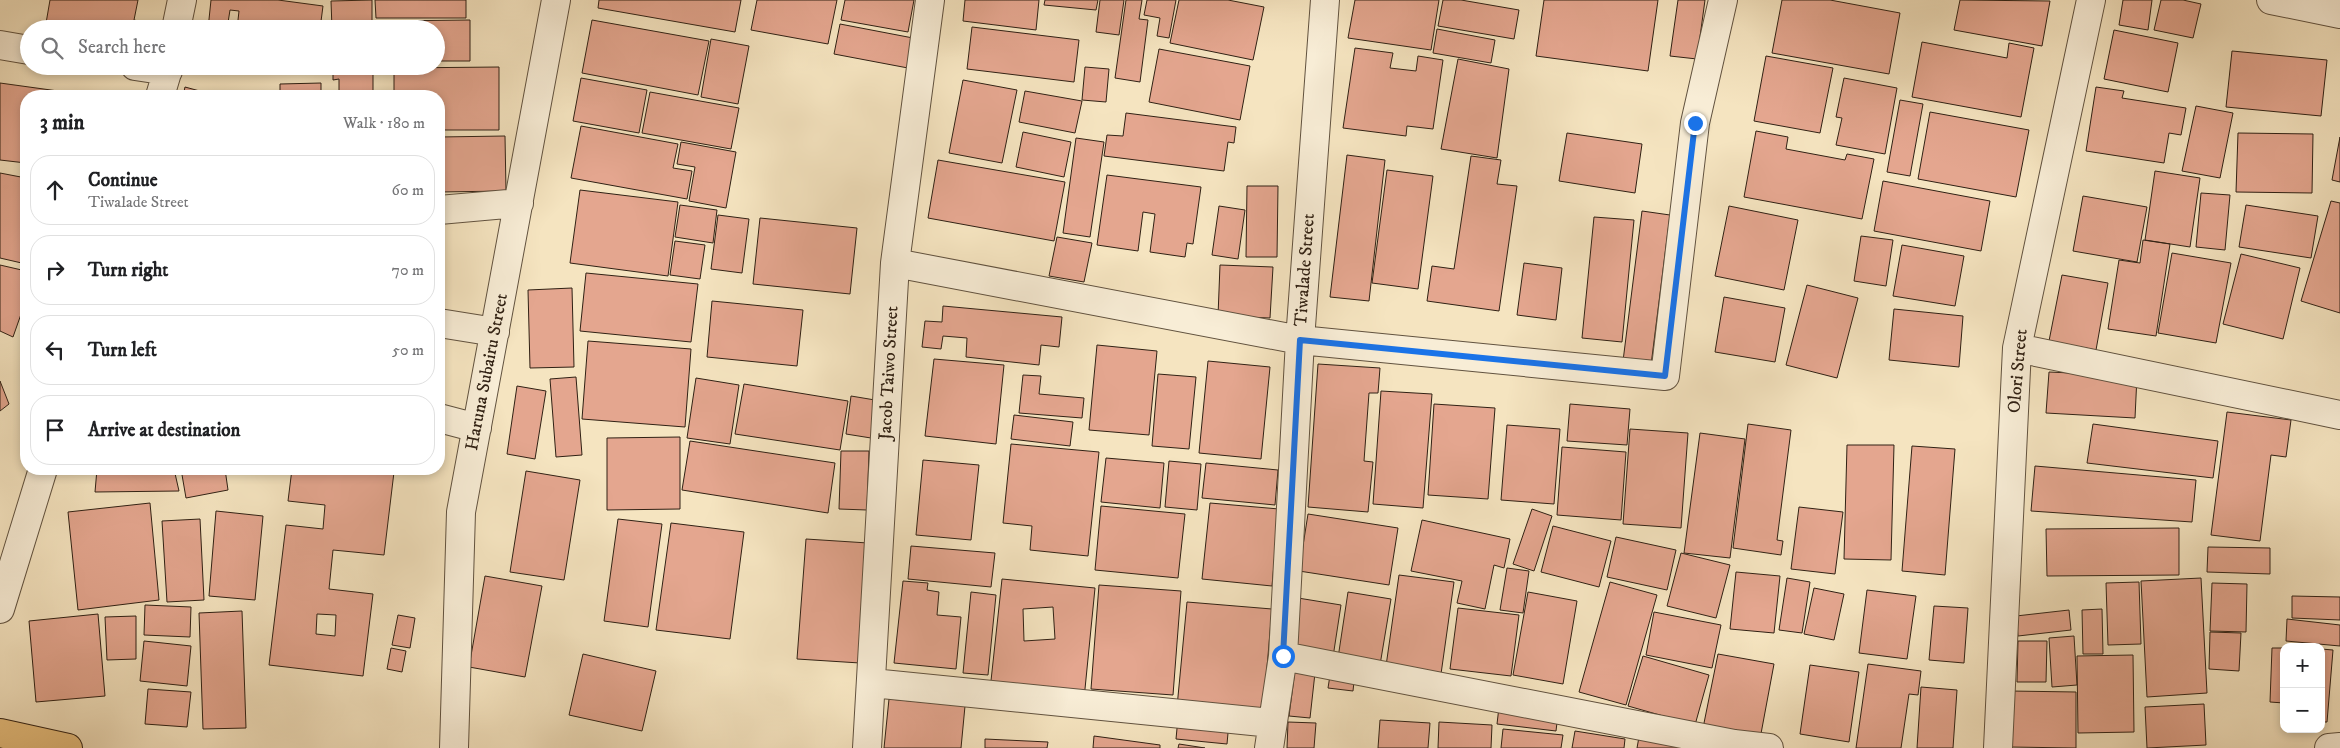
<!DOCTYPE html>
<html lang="en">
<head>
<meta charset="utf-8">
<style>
	:root { --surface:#fff; --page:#f6f6f6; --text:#202124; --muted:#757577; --line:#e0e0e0 }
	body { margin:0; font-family:"IM FELL DW Pica",serif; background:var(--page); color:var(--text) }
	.controls { position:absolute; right:15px; bottom:15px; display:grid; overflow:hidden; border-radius:10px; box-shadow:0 2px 8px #0003 }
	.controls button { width:45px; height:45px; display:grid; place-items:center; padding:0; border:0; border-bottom:1px solid var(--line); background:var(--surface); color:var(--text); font:25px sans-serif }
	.stop { position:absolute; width:15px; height:15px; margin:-11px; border:4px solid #1a73e8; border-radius:50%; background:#fff }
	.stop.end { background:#1a73e8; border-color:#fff; box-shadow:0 1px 5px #0008 }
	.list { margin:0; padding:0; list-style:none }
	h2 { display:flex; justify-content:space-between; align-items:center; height:65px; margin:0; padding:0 20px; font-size:21px }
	h2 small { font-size:16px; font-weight:400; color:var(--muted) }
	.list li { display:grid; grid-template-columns:32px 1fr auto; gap:15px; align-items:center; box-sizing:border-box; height:70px; margin:0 10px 10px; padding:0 10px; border:1px solid var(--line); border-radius:20px }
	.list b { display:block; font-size:19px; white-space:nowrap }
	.list p { margin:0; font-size:16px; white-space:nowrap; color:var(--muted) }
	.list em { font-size:16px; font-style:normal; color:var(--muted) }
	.icon { flex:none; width:28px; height:28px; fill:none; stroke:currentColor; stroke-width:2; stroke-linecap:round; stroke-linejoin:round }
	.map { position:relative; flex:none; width:2340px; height:748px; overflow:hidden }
	.search { position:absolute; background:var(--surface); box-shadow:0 2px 8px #0003; left:20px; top:20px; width:425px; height:55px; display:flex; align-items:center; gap:12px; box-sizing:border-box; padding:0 18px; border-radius:28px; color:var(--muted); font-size:19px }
	.panel { position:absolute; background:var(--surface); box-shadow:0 2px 8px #0003; left:20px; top:90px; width:425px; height:385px; border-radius:20px }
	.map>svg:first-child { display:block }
</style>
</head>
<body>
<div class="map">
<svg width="2340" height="748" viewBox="0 0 2340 748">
	<rect width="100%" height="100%" fill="#f5e4c0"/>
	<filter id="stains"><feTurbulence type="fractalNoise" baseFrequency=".004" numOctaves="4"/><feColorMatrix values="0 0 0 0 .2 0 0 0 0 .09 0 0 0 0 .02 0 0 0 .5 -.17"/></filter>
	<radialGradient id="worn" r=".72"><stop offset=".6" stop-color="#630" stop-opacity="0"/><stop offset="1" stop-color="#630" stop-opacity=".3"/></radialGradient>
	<!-- building -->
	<path fill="#e4a68f" stroke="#302114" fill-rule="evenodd" d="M50,0H138L134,20L143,22L141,29H45Z
		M211,0H278L323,6L320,29H237L239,11L230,10L227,29H208Z
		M372,0V29H332L331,1Z
		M375,0H466V18H376Z
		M599,0H741L735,32L598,8Z
		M757,0H837L828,44L751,30Z
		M845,0H914L908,32L841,20Z
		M965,0H1039L1036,30L963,21Z
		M1045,0H1098L1096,10L1044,5Z
		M1100,0H1124L1119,35L1096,32Z
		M1126,0H1142L1139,19L1148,20L1140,82L1115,78Z
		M1147,0H1176L1169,38L1157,36L1160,18L1144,15Z
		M1179,0H1228L1264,7L1253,60L1170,43Z
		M1355,0H1439L1431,50L1348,38Z
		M1443,0H1461L1519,10L1514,39L1438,26Z
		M1544,0H1658L1648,71L1536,56Z
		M1678,0H1705L1697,59L1670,56Z
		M1782,0H1830L1900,13L1889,74L1772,53Z
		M1960,0L2050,1L2042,46L1954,30Z
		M2123,0H2152L2148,30L2119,25Z
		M2161,0H2183L2201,4L2193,38L2154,30Z
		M470,20V61H436V29H378V21Z
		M592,20L709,41L698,95L582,73Z
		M840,24L913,38L908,68L834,54Z
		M972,27L1079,40L1074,82L967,69Z
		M1437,29L1495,40L1491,63L1433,53Z
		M2114,30L2178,43L2168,92L2104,79Z
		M711,39L749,46L738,104L701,97Z
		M1922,42L2007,58L2009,43L2034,48L2021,117L1912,97Z
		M1355,48L1393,53L1390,68L1416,71L1418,56L1443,60L1433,129L1407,126L1406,136L1343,128Z
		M1159,49L1250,66L1240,120L1149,102Z
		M2232,51L2327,60L2321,116L2226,107Z
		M1766,56L1833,68L1820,133L1754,121Z
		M1458,59L1509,69L1497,158L1441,149Z
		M203,66H223L222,71L202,69Z
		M333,66H373V96H339V79L333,80Z
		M499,67V130H439V96H394V68Z
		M1085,67L1109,69L1106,102L1082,100Z
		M581,78L647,90L639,133L573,121Z
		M1844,78L1897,88L1885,154L1836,145L1842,118L1836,117Z
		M963,80L1017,90L1002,163L949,153Z
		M0,83L58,91L57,96H26V163L0,160Z
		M321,83V96H280V84Z
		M185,87L218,96H183Z
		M2096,87L2124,91L2122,98L2186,108L2181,135L2169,133L2164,163L2086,151Z
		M1025,91L1082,101L1075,133L1019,122Z
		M650,92L739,108L731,149L642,133Z
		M1900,100L1923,104L1910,176L1887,172Z
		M2196,106L2233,113L2220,178L2182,171Z
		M1930,112L2029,130L2016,197L1918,179Z
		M1126,113L1236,127L1234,143L1228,142L1224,171L1104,156L1107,135L1123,136Z
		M581,126L678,144L673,168L692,171L687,199L571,178Z
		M1756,131L1788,137L1786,149L1845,160L1847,154L1874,159L1862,219L1744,197Z
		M1023,132L1071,142L1064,177L1016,167Z
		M1567,133L1642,144L1635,193L1559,181Z
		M2238,133L2313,134L2312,193L2236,192Z
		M505,136L506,191L439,192V137Z
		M2340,137V182L2332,180Z
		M1076,138L1104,142L1090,237L1063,233Z
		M681,142L736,152L726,208L689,201L695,167L677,164Z
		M1347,155L1385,160L1369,301L1330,297Z
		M1471,156L1501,160L1497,184L1517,186L1499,311L1427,301L1432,266L1454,269Z
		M938,160L1065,182L1054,241L928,218Z
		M1387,170L1433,176L1418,289L1372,283Z
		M2155,171L2200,178L2190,247L2145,240Z
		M0,173L26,178V264L0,258Z
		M1107,175L1201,187L1193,244L1187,243L1185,257L1150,252L1155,214L1143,212L1138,251L1097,245Z
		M1883,181L1990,201L1981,251L1874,231Z
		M1247,186H1278L1277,257H1246Z
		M580,190L678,202L668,276L570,263Z
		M2201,193L2230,195L2225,250L2196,247Z
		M2083,196L2147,207L2137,262L2073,251Z
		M2331,201L2340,203V313L2301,301Z
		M680,205L717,210L713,243L675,237Z
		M2246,205L2318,216L2311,258L2239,247Z
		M1219,206L1245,210L1238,259L1212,255Z
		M1729,206L1798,220L1784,290L1715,276Z
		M1642,211L1670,215L1651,365L1623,361Z
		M718,215L749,219L742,273L711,269Z
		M1594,217L1634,220L1622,342L1582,338Z
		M760,218L857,228L850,294L753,284Z
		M1861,236L1893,240L1886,286L1854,281Z
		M1057,237L1092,243L1084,282L1049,276Z
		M2143,240L2170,244L2156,336L2108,329L2119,260L2140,263Z
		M675,241L705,245L700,279L670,275Z
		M1902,245L1964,256L1955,306L1893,296Z
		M2172,253L2231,263L2216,343L2158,333Z
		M2241,254L2300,268L2283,339L2223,324Z
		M1524,263L1562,268L1556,320L1517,315Z
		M0,265L26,271V300L13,337L0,331Z
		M1220,265L1273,267L1270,318L1218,316Z
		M586,273L698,284L691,342L580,331Z
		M2062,275L2108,283L2096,350L2049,341Z
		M1807,285L1858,298L1837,378L1786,365Z
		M572,288L574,367L530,368L528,290Z
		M1724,297L1785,308L1775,362L1715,352Z
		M712,301L803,310L797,366L707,357Z
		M943,306L1062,317L1059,347L1041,345L1039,365L966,357L967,338L943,336L941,349L922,347L925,321L942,322Z
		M1894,309L1963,316L1959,367L1889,360Z
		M588,341L691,349L685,427L582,419Z
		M1097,345L1157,351L1149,435L1089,430Z
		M934,359L1004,365L996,444L925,436Z
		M1208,361L1270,367L1261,459L1199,453Z
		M1318,364L1380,368L1378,393H1369L1364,461L1373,462L1368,512L1308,507Z
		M2049,372L2137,376L2135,418L2046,413Z
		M1158,374L1196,377L1189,449L1152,446Z
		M1023,375L1041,376L1039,394L1084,398L1082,418L1019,413Z
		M576,377L582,455L556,457L550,379Z
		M696,378L739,385L730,444L687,438Z
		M0,381L9,404L0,411Z
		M744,384L848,401L840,450L735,434Z
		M517,386L546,391L535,459L507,454Z
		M1381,391L1432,394L1423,508L1373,504Z
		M851,396L875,400L871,438L846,434Z
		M1434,404L1495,408L1488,499L1428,495Z
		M1570,404L1630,409L1627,445L1567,441Z
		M2227,412L2291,420L2286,457L2271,455L2260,541L2211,535Z
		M1014,415L1073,422L1070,446L1011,439Z
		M1748,424L1791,430L1777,540L1783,541L1781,555L1733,548Z
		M2093,424L2218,441L2213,478L2087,463Z
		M1507,425L1560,429L1554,504L1501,500Z
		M1630,429L1688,433L1681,528L1623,524Z
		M1700,433L1745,439L1730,558L1684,553Z
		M680,437V509L607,510V438Z
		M690,441L835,463L828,513L682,490Z
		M1011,444L1099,452L1088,556L1030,550L1032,526L1003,523Z
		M1847,445H1894L1891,560L1844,559Z
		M1912,446L1955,449L1945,575L1902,571Z
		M1562,447L1626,452L1621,520L1557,515Z
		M841,451H869L867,510L839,509Z
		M1106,458L1164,463L1160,508L1101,502Z
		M923,460L979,465L971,540L916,535Z
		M1169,461L1201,464L1197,510L1165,507Z
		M1206,463L1278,470L1275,505L1202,498Z
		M2035,466L2196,480L2192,522L2031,511Z
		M97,469H174L179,491L95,492Z
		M181,469H225L228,490L186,498Z
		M292,469H363L394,472L384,555L333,550L329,589L373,594L363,676L269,665L286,525L323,529L325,505L288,501ZM317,614L336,615L335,636L316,634Z
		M526,471L580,480L564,580L510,572Z
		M150,503L159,600L78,610L68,512Z
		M1210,503L1279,509L1272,586L1202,579Z
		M1101,506L1185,514L1178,578L1095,570Z
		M1799,507L1843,512L1835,574L1791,569Z
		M1532,509L1552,516L1534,571L1513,564Z
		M216,511L263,516L255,600L209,596Z
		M1308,514L1398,528L1389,585L1299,571Z
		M200,519L204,600L167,602L162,521Z
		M618,519L662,524L648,627L604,621Z
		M1422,520L1510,539L1504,568L1494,565L1485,609L1457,603L1462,581L1411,571Z
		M671,523L744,532L730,639L656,630Z
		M1553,526L1611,541L1599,587L1541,572Z
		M2179,528V575L2047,576L2046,529Z
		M1616,537L1676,550L1667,590L1607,577Z
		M806,539L868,543L860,663L797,659Z
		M911,546L995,553L991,587L908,579Z
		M2208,547L2270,548V574L2207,572Z
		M1681,553L1730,565L1716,618L1667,606Z
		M1507,568L1529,571L1523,613L1500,610Z
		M1736,572L1780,576L1774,633L1730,629Z
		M1399,575L1454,582L1441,674L1386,666Z
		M485,576L542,586L525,677L469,667Z
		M1787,578L1810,582L1802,633L1779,630Z
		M2201,578L2207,693L2147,697L2141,581Z
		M1002,579L1095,588L1084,699L990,690ZM1053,607L1055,639L1024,641L1023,609Z
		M903,581L928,583L927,590L939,592L937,615L961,617L956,669L894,663Z
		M1610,582L1657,595L1626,705L1579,692Z
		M2139,582L2141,644L2108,645L2106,583Z
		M2212,583L2247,584L2246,632L2210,631Z
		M1099,585L1181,591L1173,695L1091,689Z
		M1814,588L1844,594L1834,640L1804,634Z
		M1867,590L1916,596L1907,659L1859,653Z
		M971,592L996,595L988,675L963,673Z
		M1348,592L1391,599L1380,665L1338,658Z
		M1528,592L1577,601L1563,684L1513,675Z
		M2292,596L2340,597V620L2292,618Z
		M1298,598L1341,605L1333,657L1290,650Z
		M1187,602L1272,609L1263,714L1177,707Z
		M145,605L191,607L190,637L144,635Z
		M1934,606L1968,608L1964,663L1929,660Z
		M1458,608L1519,615L1511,676L1450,669Z
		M2102,609L2103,654H2083L2082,610Z
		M2069,610L2071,630L2018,636L2016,616Z
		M242,611L246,728L203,729L199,613Z
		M1654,612L1721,625L1712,668L1646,655Z
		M98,614L105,696L36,702L29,621Z
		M398,615L415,618L410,648L392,645Z
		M136,616V659L107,660L105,617Z
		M2287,619L2340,625V646L2286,641Z
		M2210,632L2241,633L2239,671L2209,669Z
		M2074,636L2077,685L2052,687L2049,638Z
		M144,641L191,646L187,686L140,681Z
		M2018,641H2047L2046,682H2017Z
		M391,648L406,651L402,672L387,669Z
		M2272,648H2284V703L2270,702Z
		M2321,649L2333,650L2327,722H2321Z
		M583,654L656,671L642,731L569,715Z
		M1718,654L1774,664L1760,739L1703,728Z
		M2133,655L2134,732L2078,733L2077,656Z
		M1643,656L1709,675L1695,725L1628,706Z
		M1868,664L1921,671L1918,695L1909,694L1901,748H1856Z
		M1810,665L1859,672L1849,742L1800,734Z
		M1331,669L1355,672L1353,691L1328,688Z
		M1295,670L1315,673L1310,718L1289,716Z
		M1921,687L1957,690L1953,748H1917Z
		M148,689L191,692L187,727L145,724Z
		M2010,691L2076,692V748L2009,747Z
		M889,699L965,706L961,748H884Z
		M2204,704L2206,745L2147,748L2145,707Z
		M1499,707L1558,714L1556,731L1497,724Z
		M1178,718L1229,722L1227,744L1176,739Z
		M1380,720L1430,723L1428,748H1378Z
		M1288,722L1316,723L1314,748H1287Z
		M1439,722L1492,725L1491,748H1438Z
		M1503,729L1563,735L1561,748H1501Z
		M1575,731L1625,739L1624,748H1572Z
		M1094,736L1160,745V748H1093Z
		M1639,737L1706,748H1637Z
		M985,739L1048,742L1047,748H985Z
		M1179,744L1205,748H1178Z"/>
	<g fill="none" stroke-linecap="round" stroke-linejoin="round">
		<!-- minor casing -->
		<g stroke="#61523f" stroke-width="30">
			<path id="minor" d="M2271,0L2340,14
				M176,29L182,0
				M0,45L29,50
				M135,66L168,71
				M160,96L169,66
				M439,210L519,203
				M895,263L1300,340L1665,376L1695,123L1723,0
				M439,323L495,332
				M2017,348L2340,415
				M439,418L477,428
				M0,609L43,469
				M1283,656L1734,744L1769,748
				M872,683L1272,723
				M454,748L461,512L556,0
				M867,748L895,263L930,0
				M1269,748L1283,656L1300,340L1325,0
				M1998,748L2017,348L2091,0
				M2329,748L2340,747"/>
		</g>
		<!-- highway casing -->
		<g stroke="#302114" stroke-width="30">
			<path id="highway" d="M0,733L68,748"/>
		</g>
		<!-- minor -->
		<use href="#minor" stroke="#f8edd6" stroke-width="28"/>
		<!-- highway -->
		<use href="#highway" stroke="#eac280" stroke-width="28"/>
	</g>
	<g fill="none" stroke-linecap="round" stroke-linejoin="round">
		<!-- route -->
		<path stroke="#1a73e8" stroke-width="6" d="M1283,656L1300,340L1665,376L1695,123"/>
	</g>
	<g text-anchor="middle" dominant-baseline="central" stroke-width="5" stroke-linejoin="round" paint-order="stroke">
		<!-- street labels -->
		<g font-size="18" fill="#302114" stroke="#f8edd6">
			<text transform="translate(1305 270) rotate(-86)">Tiwalade Street</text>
			<text transform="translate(2018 371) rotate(-85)">Olori Street</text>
			<text transform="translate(487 372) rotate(-79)">Haruna Subairu Street</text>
			<text transform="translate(889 373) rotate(-87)">Jacob Taiwo Street</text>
		</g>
	</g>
	<rect width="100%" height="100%" filter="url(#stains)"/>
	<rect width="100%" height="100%" fill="url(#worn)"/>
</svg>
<div class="controls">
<button>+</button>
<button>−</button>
</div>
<div class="stop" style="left:1283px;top:656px"></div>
<div class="stop end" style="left:1695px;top:123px"></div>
<div class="search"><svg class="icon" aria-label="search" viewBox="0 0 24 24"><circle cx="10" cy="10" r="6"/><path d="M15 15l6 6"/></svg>Search here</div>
<section class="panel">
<h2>3 min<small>Walk · 180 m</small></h2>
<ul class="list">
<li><svg class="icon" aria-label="ahead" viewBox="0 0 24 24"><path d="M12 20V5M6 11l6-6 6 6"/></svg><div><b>Continue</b><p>Tiwalade Street</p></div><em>60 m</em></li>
<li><svg class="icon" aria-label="right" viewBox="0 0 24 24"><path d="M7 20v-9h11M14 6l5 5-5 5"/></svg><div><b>Turn right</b></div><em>70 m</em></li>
<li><svg class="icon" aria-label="left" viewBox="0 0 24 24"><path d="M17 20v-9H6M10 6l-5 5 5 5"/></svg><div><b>Turn left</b></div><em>50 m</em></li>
<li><svg class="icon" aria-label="arrive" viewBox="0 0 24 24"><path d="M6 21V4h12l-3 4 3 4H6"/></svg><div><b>Arrive at destination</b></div></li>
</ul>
</section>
</div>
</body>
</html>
